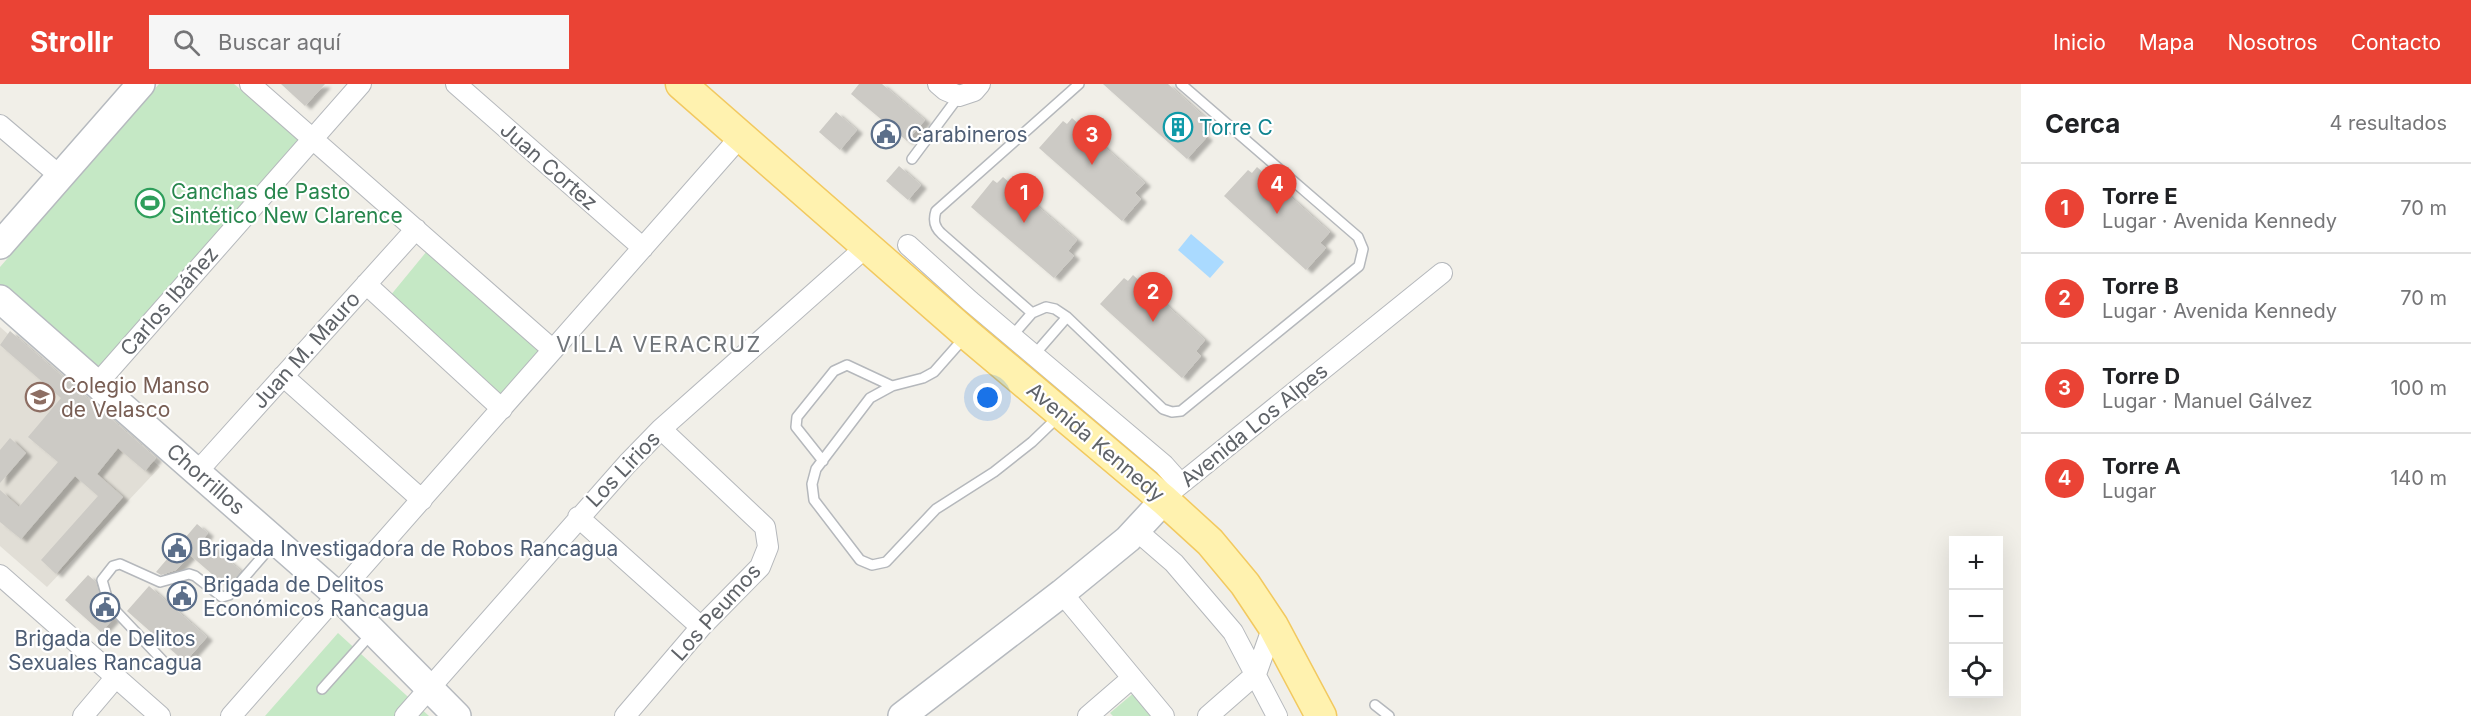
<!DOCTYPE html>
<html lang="es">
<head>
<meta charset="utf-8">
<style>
	:root { --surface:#fff; --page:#f6f6f6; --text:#202124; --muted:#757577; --line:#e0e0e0; --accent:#ea4335 }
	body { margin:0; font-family:Inter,sans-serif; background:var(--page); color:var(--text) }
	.controls { position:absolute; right:18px; bottom:18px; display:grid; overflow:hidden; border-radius:0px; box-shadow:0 6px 24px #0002 }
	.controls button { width:54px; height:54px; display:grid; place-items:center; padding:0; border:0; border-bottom:2px solid var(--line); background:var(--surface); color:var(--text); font:30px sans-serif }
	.you { position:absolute; left:988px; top:314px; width:21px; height:21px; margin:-15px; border:4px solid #fff; border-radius:50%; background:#1a73e8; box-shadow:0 0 0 9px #1a73e833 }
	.badge { display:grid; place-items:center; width:39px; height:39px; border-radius:50%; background:var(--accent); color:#fff; font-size:20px; font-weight:700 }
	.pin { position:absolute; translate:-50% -50px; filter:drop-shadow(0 2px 3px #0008) }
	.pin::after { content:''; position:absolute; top:32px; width:21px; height:18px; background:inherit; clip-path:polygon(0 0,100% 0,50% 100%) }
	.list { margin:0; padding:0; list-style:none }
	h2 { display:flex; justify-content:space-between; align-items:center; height:78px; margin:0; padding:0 24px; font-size:26px }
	h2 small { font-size:20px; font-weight:400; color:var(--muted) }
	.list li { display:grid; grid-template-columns:39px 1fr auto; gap:18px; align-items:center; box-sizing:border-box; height:90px; padding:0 24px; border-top:2px solid var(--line) }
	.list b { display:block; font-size:22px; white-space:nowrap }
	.list p { margin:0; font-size:20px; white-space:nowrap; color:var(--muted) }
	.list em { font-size:20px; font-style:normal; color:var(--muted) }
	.icon { flex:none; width:33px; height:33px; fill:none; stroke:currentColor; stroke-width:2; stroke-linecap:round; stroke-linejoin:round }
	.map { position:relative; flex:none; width:2021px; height:632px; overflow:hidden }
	header { display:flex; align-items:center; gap:36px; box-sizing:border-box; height:84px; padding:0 30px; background:var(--accent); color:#fff }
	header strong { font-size:28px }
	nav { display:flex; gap:33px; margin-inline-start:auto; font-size:21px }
	.search { width:420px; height:54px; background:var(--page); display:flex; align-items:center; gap:15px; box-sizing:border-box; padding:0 21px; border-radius:0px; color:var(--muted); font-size:22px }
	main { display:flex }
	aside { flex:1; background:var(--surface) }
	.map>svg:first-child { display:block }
</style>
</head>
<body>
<header>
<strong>Strollr</strong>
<div class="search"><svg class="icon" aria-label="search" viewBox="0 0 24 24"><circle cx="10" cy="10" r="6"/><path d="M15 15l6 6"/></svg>Buscar aquí</div>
<nav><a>Inicio</a><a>Mapa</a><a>Nosotros</a><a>Contacto</a></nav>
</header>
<main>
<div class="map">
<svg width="2021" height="632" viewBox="0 0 2021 632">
	<defs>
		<filter id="shadow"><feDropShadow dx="6" dy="3.5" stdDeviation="1.5" flood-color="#0004"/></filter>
	</defs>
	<rect width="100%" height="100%" fill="#f1efe8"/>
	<!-- education -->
	<path fill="#e1ded6" d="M0,243L160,383L47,503L0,462Z"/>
	<!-- green -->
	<path fill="#c5e8c5" d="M159,0H234L301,55L95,290L0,206V183Z
		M427,167L546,269L504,314L390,212Z
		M338,549L429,632H265Z
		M1136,607L1157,632H1113L1110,629Z"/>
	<!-- water -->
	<path fill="#aadaff" d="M1191,150L1224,178L1210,194L1178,166Z"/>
	<!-- building -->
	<path fill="#cccac5" filter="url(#shadow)" d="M281,0H325L305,22Z
		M859,0H882L925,36L907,57L851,10Z
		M1103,0H1168L1210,38L1201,48L1207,53L1187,75Z
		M836,28L857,46L840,66L819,48Z
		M1072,34L1145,99L1135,109L1141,115L1122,137L1039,64L1063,37L1067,40Z
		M899,82L921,101L908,116L886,97Z
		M1257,83L1330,148L1320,159L1326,164L1306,186L1224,112L1248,86L1252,89Z
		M1003,93L1077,156L1068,167L1074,172L1054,194L971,123L993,96L997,99Z
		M1133,191L1205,256L1196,267L1201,272L1182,294L1100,220L1124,194L1128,197Z
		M10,247L156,374L145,387L118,364L97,390L123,413L56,490L41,476L98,412L75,392L21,455L0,438V406L19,423L58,378L28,353L61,314L0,261Z
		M10,354L26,369L0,399V366Z
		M197,440L208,449L203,455L241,487L227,503L190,471L176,486L161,491L156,488Z
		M88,491L96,498L99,509L94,514L114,534L101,548L65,516Z
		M149,502L207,553L185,578L127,527Z"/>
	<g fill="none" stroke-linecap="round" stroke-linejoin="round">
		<!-- lane casing -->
		<g stroke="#b5b8bc" stroke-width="12">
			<path id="lane" d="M912,75L959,12
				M1032,229L942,150C934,143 933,136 936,127L1079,0
				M1012,252L1032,229L1046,223L1055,225L1067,233L1163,325L1172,328L1181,327L1359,182L1363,165L1358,153L1181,0
				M964,254L934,288L923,294L892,302L870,314L816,385L812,400L814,416L860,476L872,481L886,478L936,425L994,388L1032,358L1058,333
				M1034,271L1067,233
				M823,377L796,343L797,333L834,287L847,281L892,302
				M165,579L112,523L108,517L102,496L113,482L120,480L160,498L189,490L195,492L222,513L229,511L274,459
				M322,605L372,549
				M1375,621L1389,632"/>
		</g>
		<!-- street casing -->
		<g stroke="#b5b8bc" stroke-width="22">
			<path id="street" d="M250,0L553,266
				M456,0L643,164
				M938,0L945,6L959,12L974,7L980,0
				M0,41L60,92
				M908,161L970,217L1164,381L1180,399
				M366,200L502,325
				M283,292L422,416
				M97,300L361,0
				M197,388L416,145
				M1172,407L1442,189
				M578,433L701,543
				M1137,447L1174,479L1233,548L1277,632
				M0,491L160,632
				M1062,509L1164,632
				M83,632L116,593
				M231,632L741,52
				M405,632L627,380L661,345L866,163
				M625,632L701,543L760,483L768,463L765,443L661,345
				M1088,632L1132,594
				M1208,632L1256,590L1273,542"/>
		</g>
		<!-- secondary casing -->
		<g stroke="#b6babf" stroke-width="30">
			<path id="secondary" d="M0,161L141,0
				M0,215L337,511L457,632
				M902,632L1062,509L1128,455L1164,416"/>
		</g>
		<!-- primary casing -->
		<g stroke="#f2c960" stroke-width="33">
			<path id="primary" d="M681,0L968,251L1164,416L1210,458L1245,500L1273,542L1321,632"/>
		</g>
		<!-- lane -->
		<use href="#lane" stroke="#fff" stroke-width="9"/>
		<!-- street -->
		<use href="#street" stroke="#fff" stroke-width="20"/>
		<!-- secondary -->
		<use href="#secondary" stroke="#fff" stroke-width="27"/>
		<!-- primary -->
		<use href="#primary" stroke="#fff2af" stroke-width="30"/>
	</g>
	<!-- icons -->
	<defs>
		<g id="building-ring" transform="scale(1.5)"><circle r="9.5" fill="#fff" stroke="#0f9aa8" stroke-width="1.5"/><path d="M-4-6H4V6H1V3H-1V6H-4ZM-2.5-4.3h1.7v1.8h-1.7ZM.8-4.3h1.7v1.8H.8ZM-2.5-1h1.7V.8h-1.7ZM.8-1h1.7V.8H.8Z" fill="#0f9aa8"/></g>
		<g id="civic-ring" transform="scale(1.5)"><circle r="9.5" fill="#fff" stroke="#5c6f8a" stroke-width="1.5"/><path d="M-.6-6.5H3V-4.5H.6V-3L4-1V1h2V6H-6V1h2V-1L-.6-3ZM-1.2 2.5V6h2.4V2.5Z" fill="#5c6f8a"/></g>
		<g id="stadium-ring" transform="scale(1.5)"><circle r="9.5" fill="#fff" stroke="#2e9e5b" stroke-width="1.5"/><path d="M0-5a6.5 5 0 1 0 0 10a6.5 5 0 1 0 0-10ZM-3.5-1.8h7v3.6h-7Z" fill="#2e9e5b"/></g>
		<g id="school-ring" transform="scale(1.5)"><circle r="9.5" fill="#fff" stroke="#8d6e63" stroke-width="1.5"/><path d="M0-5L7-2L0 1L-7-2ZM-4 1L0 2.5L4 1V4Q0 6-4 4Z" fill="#8d6e63"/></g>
	</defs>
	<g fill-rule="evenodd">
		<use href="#building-ring" x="1178" y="43"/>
		<use href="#civic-ring" x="886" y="50"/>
		<use href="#stadium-ring" x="150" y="119"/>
		<use href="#school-ring" x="40" y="313"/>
		<use href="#civic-ring" x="177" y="464"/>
		<use href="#civic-ring" x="182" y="512"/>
		<use href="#civic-ring" x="105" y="523"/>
	</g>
	<g text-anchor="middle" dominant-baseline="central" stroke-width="4.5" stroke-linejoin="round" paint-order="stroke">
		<!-- culture labels -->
		<g font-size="21" fill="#0d838f" stroke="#fff" text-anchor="start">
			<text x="1199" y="43">Torre C</text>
		</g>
		<!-- service labels -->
		<g font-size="21" fill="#4e5e75" stroke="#fff" text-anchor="start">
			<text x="907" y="50">Carabineros</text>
			<text x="198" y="464">Brigada Investigadora de Robos Rancagua</text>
			<text x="203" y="500">Brigada de Delitos<tspan x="203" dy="24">Económicos Rancagua</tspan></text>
			<text x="105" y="554" text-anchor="middle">Brigada de Delitos<tspan x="105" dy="24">Sexuales Rancagua</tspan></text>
		</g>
		<!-- street labels -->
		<g font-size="21" fill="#5f6368" stroke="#fff">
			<text transform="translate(549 82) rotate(41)">Juan Cortez</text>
			<text transform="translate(169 217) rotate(-49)">Carlos Ibáñez</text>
			<text transform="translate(306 266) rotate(-48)">Juan M. Mauro</text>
			<text transform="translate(1254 341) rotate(-39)">Avenida Los Alpes</text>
			<text transform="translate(1096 358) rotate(40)">Avenida Kennedy</text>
			<text transform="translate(623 385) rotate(-46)">Los Lirios</text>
			<text transform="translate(206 395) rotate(41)">Chorrillos</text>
			<text transform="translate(716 528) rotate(-48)">Los Peumos</text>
		</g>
		<!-- leisure labels -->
		<g font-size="21" fill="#27864d" stroke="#fff" text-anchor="start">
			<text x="171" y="107">Canchas de Pasto<tspan x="171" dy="24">Sintético New Clarence</tspan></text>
		</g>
		<!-- education labels -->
		<g font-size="21" fill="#785e54" stroke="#fff" text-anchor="start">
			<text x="61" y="301">Colegio Manso<tspan x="61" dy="24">de Velasco</tspan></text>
		</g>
		<!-- neighbourhood labels -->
		<g font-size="22" letter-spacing="1.5" fill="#70757a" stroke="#fff">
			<text x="659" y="260">VILLA VERACRUZ</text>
		</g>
	</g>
</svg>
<div class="controls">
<button>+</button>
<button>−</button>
<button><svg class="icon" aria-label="locate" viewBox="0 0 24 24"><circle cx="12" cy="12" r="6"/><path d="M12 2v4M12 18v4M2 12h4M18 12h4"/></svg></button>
</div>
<div class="you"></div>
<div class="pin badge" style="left:1024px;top:139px">1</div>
<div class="pin badge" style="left:1153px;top:238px">2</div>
<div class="pin badge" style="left:1092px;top:81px">3</div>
<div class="pin badge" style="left:1277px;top:130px">4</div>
</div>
<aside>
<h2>Cerca<small>4 resultados</small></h2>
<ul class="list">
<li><span class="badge">1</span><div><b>Torre E</b><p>Lugar · Avenida Kennedy</p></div><em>70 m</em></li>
<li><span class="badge">2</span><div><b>Torre B</b><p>Lugar · Avenida Kennedy</p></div><em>70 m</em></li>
<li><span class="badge">3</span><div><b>Torre D</b><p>Lugar · Manuel Gálvez</p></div><em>100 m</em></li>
<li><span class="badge">4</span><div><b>Torre A</b><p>Lugar</p></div><em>140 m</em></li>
</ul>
</aside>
</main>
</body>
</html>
